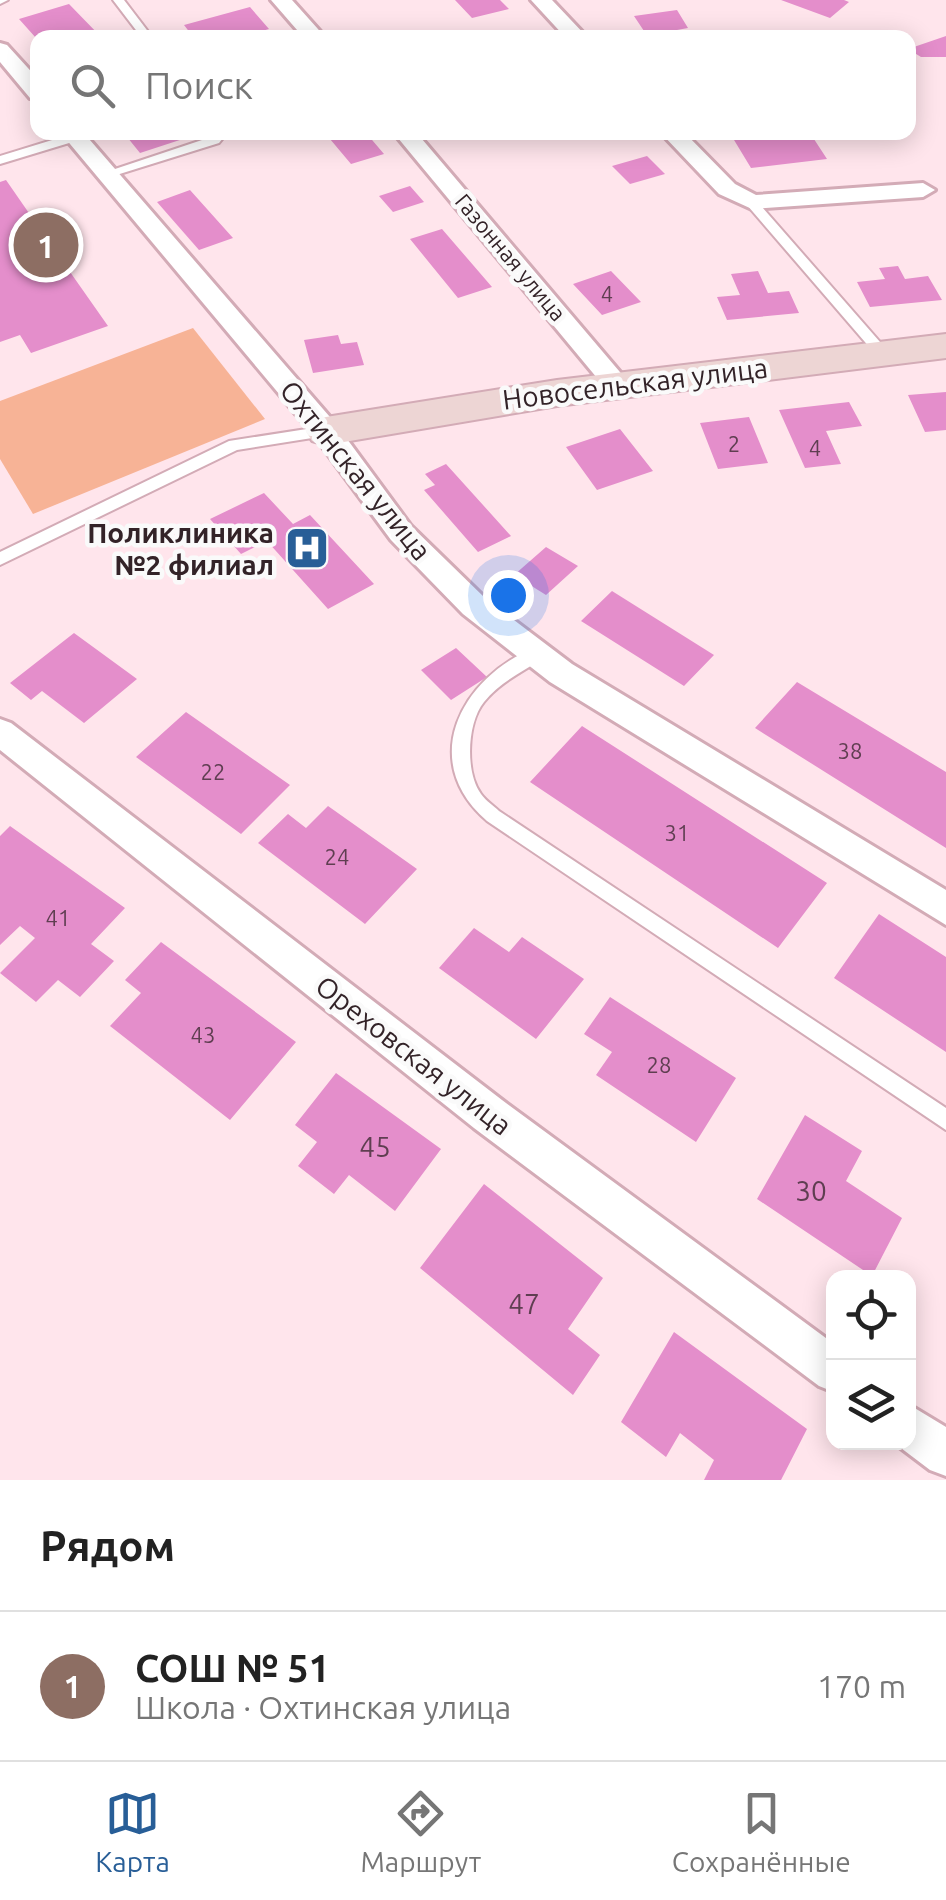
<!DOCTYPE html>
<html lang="ru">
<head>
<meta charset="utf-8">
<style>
	:root { --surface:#fff; --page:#f6f6f6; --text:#222; --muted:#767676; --line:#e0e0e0; --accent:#285e97 }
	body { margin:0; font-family:Ubuntu,sans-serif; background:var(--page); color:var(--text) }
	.controls { position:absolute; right:30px; bottom:30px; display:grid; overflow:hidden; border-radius:20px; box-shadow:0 5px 25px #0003 }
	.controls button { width:90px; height:90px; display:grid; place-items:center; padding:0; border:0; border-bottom:2px solid var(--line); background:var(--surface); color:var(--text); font:50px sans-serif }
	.you { position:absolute; left:508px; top:595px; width:35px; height:35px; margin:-25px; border:8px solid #fff; border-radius:50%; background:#1a73e8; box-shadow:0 0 0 15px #1a73e833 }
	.badge { display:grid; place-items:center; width:65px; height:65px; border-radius:50%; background:var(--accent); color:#fff; font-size:32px; font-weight:700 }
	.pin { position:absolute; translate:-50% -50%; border:5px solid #fff; box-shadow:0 2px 10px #0006 }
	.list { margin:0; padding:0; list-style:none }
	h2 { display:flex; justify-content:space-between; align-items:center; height:130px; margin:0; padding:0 40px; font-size:42px }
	h2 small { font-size:32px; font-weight:400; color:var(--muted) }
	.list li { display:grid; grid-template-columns:65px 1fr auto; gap:30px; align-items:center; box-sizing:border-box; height:150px; padding:0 40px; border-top:2px solid var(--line) }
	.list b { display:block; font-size:38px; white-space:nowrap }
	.list p { margin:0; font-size:32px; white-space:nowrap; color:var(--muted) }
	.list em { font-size:32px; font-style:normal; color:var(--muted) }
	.icon { flex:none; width:55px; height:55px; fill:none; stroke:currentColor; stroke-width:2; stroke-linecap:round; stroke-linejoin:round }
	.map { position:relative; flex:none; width:946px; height:1480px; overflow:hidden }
	.search { position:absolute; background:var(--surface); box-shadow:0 5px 25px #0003; left:30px; right:30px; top:30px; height:110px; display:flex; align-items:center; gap:25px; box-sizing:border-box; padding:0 35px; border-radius:20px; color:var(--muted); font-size:38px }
	.sheet { height:280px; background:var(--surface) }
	nav { display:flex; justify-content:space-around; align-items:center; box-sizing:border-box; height:140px; border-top:2px solid var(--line); background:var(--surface); font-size:28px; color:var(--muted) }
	nav a { display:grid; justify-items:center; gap:5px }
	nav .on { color:var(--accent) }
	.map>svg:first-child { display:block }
</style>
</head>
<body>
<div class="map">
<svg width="946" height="1480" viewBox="0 0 946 1480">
	<rect width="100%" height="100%" fill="#ffe5ec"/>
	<!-- green -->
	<path fill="#f7b396" d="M193,328L265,419L33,514L0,459V401Z"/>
	<!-- building -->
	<path fill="#e48ecb" d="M455,0H500L509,9L472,18Z
		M781,0H844L849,2L830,18Z
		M69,4L102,38H36L19,19Z
		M250,7L269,29L237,38L225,30L194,38L184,25Z
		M677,10L688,28L677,30L681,35L666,38L657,33L646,34L634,16Z
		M946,36V57H921L908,49Z
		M123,132H185L189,137L140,153Z
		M752,132L810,133L827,159L751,168L731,135Z
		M352,133L356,137L367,134L384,154L351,164L330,139Z
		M647,156L665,174L630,184L612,166Z
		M6,180L49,242L108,326L31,353L20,335L0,342V182Z
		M410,186L424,202L393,212L379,196Z
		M190,190L233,238L199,250L157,202Z
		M442,229L492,287L458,298L410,239Z
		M898,266L905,279L928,276L942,300L870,307L857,282L885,279L879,268Z
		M611,271L641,302L602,315L573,284Z
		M758,271L768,293L789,291L799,313L727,320L717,297L740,295L731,274Z
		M338,335L341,344L357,342L364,365L313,373L304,340Z
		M946,392V430L925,432L908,395Z
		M849,402L862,426L826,431L841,464L805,468L779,410Z
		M749,417L768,463L718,469L700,423Z
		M620,429L653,471L597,490L566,447Z
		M446,464L511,536L478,552L424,490L435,485L425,474Z
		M264,493L293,524L310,515L374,584L328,609L267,541L241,554L210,519Z
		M546,547L578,566L546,595L514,575Z
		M612,591L714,655L684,686L581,621Z
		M74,633L137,679L84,723L42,691L31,700L10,683Z
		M456,648L487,677L451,700L421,670Z
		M797,682L946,772V848L755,728Z
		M186,712L290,785L241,834L136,757Z
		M582,726L827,883L778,948L530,782Z
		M328,806L417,869L365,924L258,843L288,814L306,828Z
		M10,826L125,908L91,944L114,961L80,997L58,980L36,1002L0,973L35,938L20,926L0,945V836Z
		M879,914L946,957V1052L834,978Z
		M474,928L509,952L522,937L584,979L536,1039L439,968Z
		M161,942L296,1042L230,1120L110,1026L141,993L125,980Z
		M610,997L736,1078L696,1142L596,1075L612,1052L584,1034Z
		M336,1073L441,1149L395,1211L349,1175L334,1194L298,1166L317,1142L295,1125Z
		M805,1115L862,1151L846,1181L902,1218L872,1276L757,1199Z
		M484,1184L603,1278L568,1329L600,1355L573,1395L420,1268Z
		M674,1332L807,1429L781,1480H704L714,1460L680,1433L666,1457L621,1422Z"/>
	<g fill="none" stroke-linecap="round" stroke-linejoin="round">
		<!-- lane casing -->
		<g stroke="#d3abb6" stroke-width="4">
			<path id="lane" d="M0,0H8L0,4Z
				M113,0H124L153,38H142Z
				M215,132H228L219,143L110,177L100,174L211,137Z
				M75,133L81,137L79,140L0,164V156Z
				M751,198L755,199L887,350V356H877L747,205L745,202Z
				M326,426L331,427V435L237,450L0,565V552L229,441Z
				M536,647L544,654L542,659C522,672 499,683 484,702C467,723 465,772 481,794C486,801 494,806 499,811L946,1108V1130L487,821C417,761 461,677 536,647Z"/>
		</g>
		<!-- street casing -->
		<g stroke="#d3abb6" stroke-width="6">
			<path id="street" d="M271,0H292L326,38H304Z
				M531,0H552L588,38H566Z
				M0,43L7,45L38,79V99L30,98L0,62Z
				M60,132H83L336,424L411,526L485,598L572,664L946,890V925L550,682L463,614L391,540L316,438Z
				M393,132H416L625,378L629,384L625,390H607Z
				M660,132H684L735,184L756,195L923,183L935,190L923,197L752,209L719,194Z
				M0,719L11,723L502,1100L834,1344V1392L819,1386L474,1128L0,750Z
				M908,1404L946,1427V1476L930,1470L893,1442H908Z"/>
		</g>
		<!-- secondary casing -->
		<g stroke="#d3abb6" stroke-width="4">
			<path id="secondary" d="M946,334V358L557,406L326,445L312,441L306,431L312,421L326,417L557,380Z"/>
		</g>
		<!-- lane -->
		<use href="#lane" fill="#fff" fill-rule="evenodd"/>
		<!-- street -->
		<use href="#street" fill="#fff" fill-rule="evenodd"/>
		<!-- secondary -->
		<use href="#secondary" fill="#edd5d4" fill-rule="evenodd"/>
	</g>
	<!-- icons -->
	<defs>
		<g id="hospital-square" transform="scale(2.25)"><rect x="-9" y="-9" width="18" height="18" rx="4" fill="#285e97" stroke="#fafafa"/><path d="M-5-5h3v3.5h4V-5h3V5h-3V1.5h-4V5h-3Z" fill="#fff"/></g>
	</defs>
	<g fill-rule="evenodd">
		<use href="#hospital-square" x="307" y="548"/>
	</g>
	<g text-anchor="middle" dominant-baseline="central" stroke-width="9" stroke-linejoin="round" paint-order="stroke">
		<!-- far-street labels -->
		<g font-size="22" fill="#332328" stroke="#fafafa">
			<text transform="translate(511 257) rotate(50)">Газонная улица</text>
		</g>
		<!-- number labels -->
		<g font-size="22" fill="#5f3e51">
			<text x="607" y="293">4</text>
			<text x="734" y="443">2</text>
			<text x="815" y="447">4</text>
			<text x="850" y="750">38</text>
			<text x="213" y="771">22</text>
			<text x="677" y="832">31</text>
			<text x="337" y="856">24</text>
			<text x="58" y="917">41</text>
			<text x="203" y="1034">43</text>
			<text x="659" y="1064">28</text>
		</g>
		<!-- street labels -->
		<g font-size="28" fill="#332328" stroke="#fafafa">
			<text transform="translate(635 383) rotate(-7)">Новосельская улица</text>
			<text transform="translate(356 470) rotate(51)">Охтинская улица</text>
			<text transform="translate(414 1055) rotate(38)">Ореховская улица</text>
		</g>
		<!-- poi labels -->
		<g font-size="28" font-weight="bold" fill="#332328" stroke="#fafafa" text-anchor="end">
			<text x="274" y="532">Поликлиника<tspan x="274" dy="32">№2 филиал</tspan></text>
		</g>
		<!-- near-number labels -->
		<g font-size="28" fill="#5f3e51">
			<text x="375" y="1146">45</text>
			<text x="811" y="1190">30</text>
			<text x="524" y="1303">47</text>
		</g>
	</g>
</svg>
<div class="controls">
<button><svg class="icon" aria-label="locate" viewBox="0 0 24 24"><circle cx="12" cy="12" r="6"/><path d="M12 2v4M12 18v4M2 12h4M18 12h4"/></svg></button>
<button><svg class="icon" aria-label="layers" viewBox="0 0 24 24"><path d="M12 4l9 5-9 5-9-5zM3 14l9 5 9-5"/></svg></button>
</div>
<div class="you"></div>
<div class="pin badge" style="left:46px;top:245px;background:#8d6e63">1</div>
<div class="search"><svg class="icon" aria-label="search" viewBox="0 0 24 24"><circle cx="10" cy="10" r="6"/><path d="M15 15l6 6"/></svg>Поиск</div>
</div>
<section class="sheet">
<h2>Рядом<small></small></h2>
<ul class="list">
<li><span class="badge" style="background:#8d6e63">1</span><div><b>СОШ № 51</b><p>Школа · Охтинская улица</p></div><em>170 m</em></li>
</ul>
</section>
<nav>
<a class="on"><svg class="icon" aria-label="map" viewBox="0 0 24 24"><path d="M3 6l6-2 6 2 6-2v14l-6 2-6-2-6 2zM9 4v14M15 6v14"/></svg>Карта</a>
<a><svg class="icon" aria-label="directions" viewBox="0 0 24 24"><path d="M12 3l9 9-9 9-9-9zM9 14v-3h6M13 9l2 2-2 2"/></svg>Маршрут</a>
<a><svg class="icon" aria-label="saved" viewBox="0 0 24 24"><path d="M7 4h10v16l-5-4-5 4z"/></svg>Сохранённые</a>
</nav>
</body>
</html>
